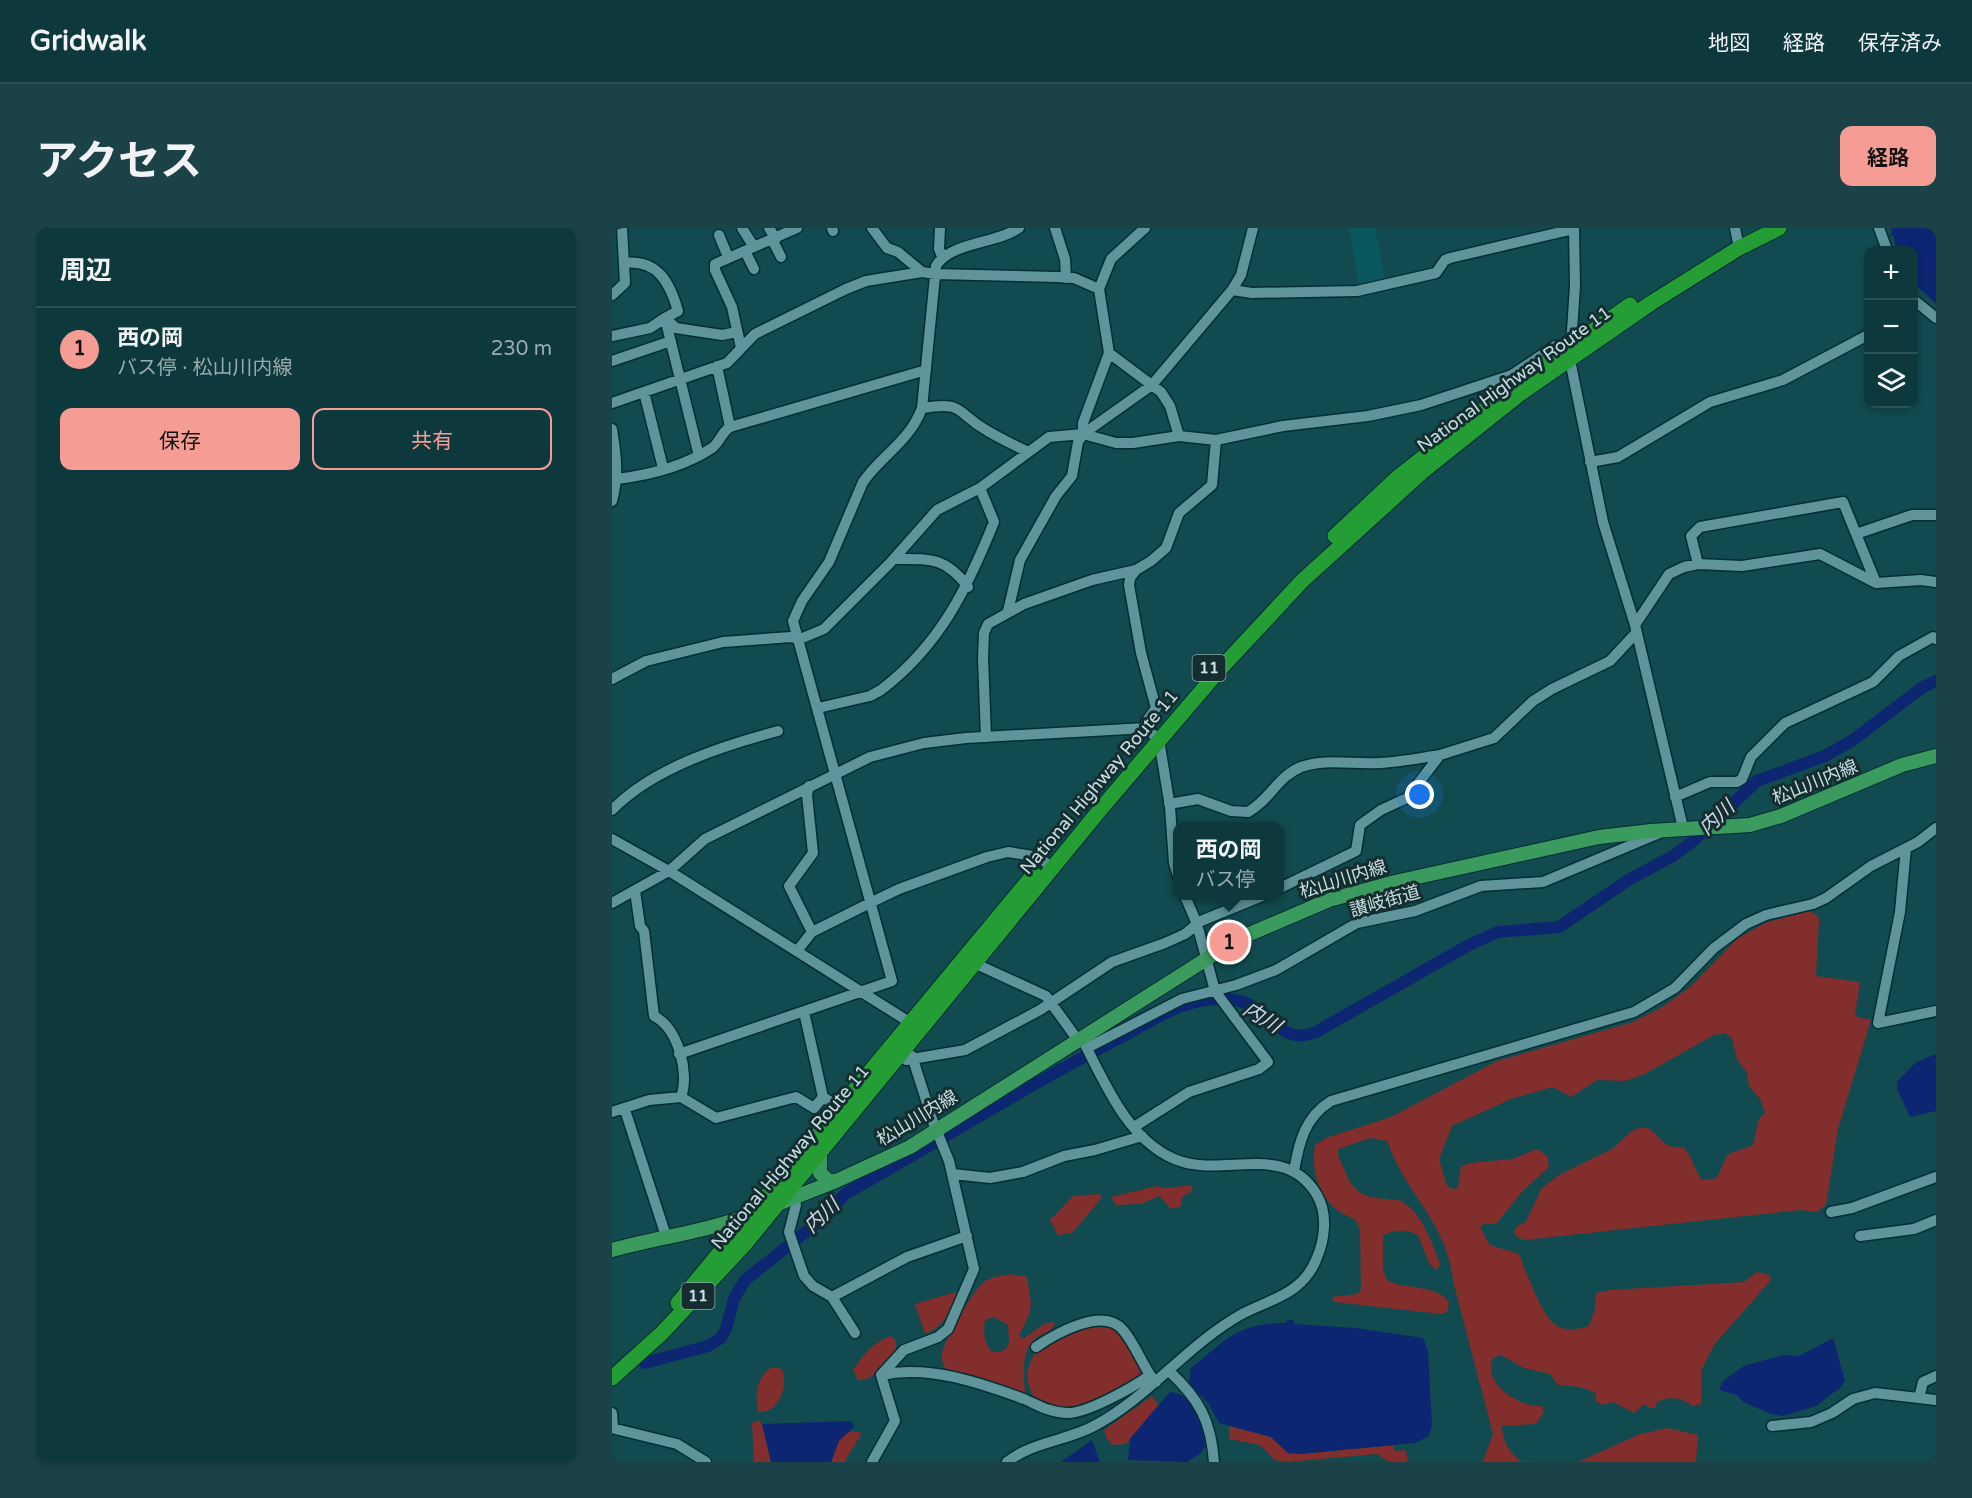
<!DOCTYPE html>
<html lang="ja">
<head>
<meta charset="utf-8">
<style>
	:root { --surface:#0d383c; --page:#1b4347; --text:#f1f3f6; --muted:#9aacaf; --line:#2d5256; --accent:#f59c95 }
	body { margin:0; font-family:"Varela Round","Noto Sans JP",sans-serif; background:var(--page); color:var(--text) }
	.controls { position:absolute; right:18px; top:18px; display:grid; overflow:hidden; border-radius:12px; box-shadow:0 3px 9px #0003 }
	.controls button { width:54px; height:54px; display:grid; place-items:center; padding:0; border:0; border-bottom:2px solid var(--line); background:var(--surface); color:var(--text); font:30px sans-serif }
	.you { position:absolute; left:808px; top:567px; width:21px; height:21px; margin:-15px; border:4px solid #fff; border-radius:50%; background:#1a73e8; box-shadow:0 0 0 9px #1a73e833 }
	.badge { display:grid; place-items:center; width:39px; height:39px; border-radius:50%; background:var(--accent); color:#111; font-size:20px; font-weight:700 }
	.pin { position:absolute; translate:-50% -50%; border:3px solid #fff; box-shadow:0 2px 6px #0006 }
	.popup { position:absolute; left:561px; top:594px; width:111px; height:78px; box-sizing:border-box; display:grid; place-content:center; border-radius:12px; background:var(--surface); filter:drop-shadow(0 2px 4px #0005); font-size:20px; white-space:nowrap; color:var(--muted) }
	.popup b { font-size:22px; color:var(--text) }
	.popup::after { content:''; position:absolute; left:50%; top:100%; margin-left:-12px; border:12px solid transparent; border-top-color:var(--surface) }
	.list { margin:0; padding:0; list-style:none }
	h2 { display:flex; justify-content:space-between; align-items:center; height:78px; margin:0; padding:0 24px; font-size:26px }
	h2 small { font-size:20px; font-weight:400; color:var(--muted) }
	.list li { display:grid; grid-template-columns:39px 1fr auto; gap:18px; align-items:center; box-sizing:border-box; height:84px; padding:0 24px; border-top:2px solid var(--line) }
	.list b { display:block; font-size:22px; white-space:nowrap }
	.list p { margin:0; font-size:20px; white-space:nowrap; color:var(--muted) }
	.list em { font-size:20px; font-style:normal; color:var(--muted) }
	.actions { display:flex; gap:12px; padding:18px 24px }
	.actions a { flex:1; padding:14px 0; border:2px solid var(--accent); border-radius:12px; text-align:center; font-size:21px; color:var(--accent) }
	.actions .main { background:var(--accent); color:#111 }
	.icon { flex:none; width:33px; height:33px; fill:none; stroke:currentColor; stroke-width:2; stroke-linecap:round; stroke-linejoin:round }
	.map { position:relative; flex:none; width:1324px; height:1234px; overflow:hidden; border-radius:12px }
	header { display:flex; align-items:center; gap:36px; box-sizing:border-box; height:84px; padding:0 30px; background:var(--surface); border-bottom:2px solid var(--line) }
	header strong { font-size:28px }
	nav { display:flex; gap:33px; margin-inline-start:auto; font-size:21px }
	.intro { display:flex; align-items:center; justify-content:space-between; box-sizing:border-box; height:144px; padding:0 36px }
	h1 { margin:0; font-size:42px }
	.button { padding:15px 27px; border-radius:12px; background:var(--accent); color:#111; font-size:21px; font-weight:700 }
	main { display:flex; gap:36px; padding:0 36px }
	aside { flex:1; background:var(--surface); border-radius:12px; box-shadow:0 3px 9px #0003 }
	.map>svg:first-child { display:block }
</style>
</head>
<body>
<header>
<strong>Gridwalk</strong>
<nav><a>地図</a><a>経路</a><a>保存済み</a></nav>
</header>
<div class="intro"><h1>アクセス</h1><a class="button">経路</a></div>
<main>
<aside>
<h2>周辺<small></small></h2>
<ul class="list">
<li><span class="badge">1</span><div><b>西の岡</b><p>バス停 · 松山川内線</p></div><em>230 m</em></li>
</ul>
<div class="actions"><a class="main">保存</a><a>共有</a></div>
</aside>
<div class="map">
<svg width="1324" height="1234" viewBox="0 0 1324 1234">
	<rect width="100%" height="100%" fill="#114b50"/>
	<!-- built -->
	<path fill="#0a585f" d="M737,0H763L774,55L748,59Z"/>
	<!-- green -->
	<path fill="#812e2c" fill-rule="evenodd" d="M1196,683L1204,686L1207,692L1204,748L1248,754L1243,788L1259,792L1226,901L1214,977L1205,984L1189,982L911,1012L902,1006L905,998L914,994L929,961L947,947L1000,921L1020,903L1030,899L1038,901L1056,918L1072,920C1082,930 1081,943 1091,952L1105,950C1121,917 1108,931 1141,917L1147,891L1153,885L1148,871L1137,858L1135,845L1125,831L1120,811L1113,805L1102,807L1033,846L1013,853L985,852L959,869L941,859L899,871L840,898L827,931L835,958L841,961L846,960L849,938L858,935L900,931L925,921L935,928L937,939L911,963L884,996H872L868,999L878,1017L907,1026C914,1043 928,1083 941,1095C951,1104 965,1102 977,1098L983,1081L984,1065L998,1062L1132,1054L1145,1044L1157,1047L1159,1052L1102,1117L1089,1143V1176L1080,1178C1070,1169 1056,1168 1045,1174L1043,1180H1037L1032,1176L1022,1185L1001,1174L990,1177L984,1173V1166C972,1158 960,1158 946,1157L938,1146L912,1140L889,1127L881,1130C870,1156 907,1179 930,1178L932,1184L924,1196L890,1198C890,1213 897,1223 908,1233L936,1234H871L881,1206L841,1053C835,994 794,967 775,913L759,910L726,921C725,929 730,936 733,943C741,965 753,970 776,971C780,972 786,971 789,973C810,984 820,1015 828,1036L825,1042L818,1037L806,1007C793,1001 784,1002 771,1007V1042L775,1052C793,1062 825,1056 837,1074L835,1084L829,1086L722,1074L720,1069L745,1066L749,1062L748,1003L745,994C739,988 732,987 725,982C705,966 699,940 703,917L714,910L779,889L885,833L1021,794L1052,778L1079,758L1126,710L1153,695Z
		M580,957V963L569,970V978L559,981L547,968L529,976L504,977L499,969L545,958L554,960Z
		M488,966L489,971L460,1005L446,1007L438,992L461,968Z
		M399,1046L415,1049C420,1079 422,1080 407,1107L411,1111L432,1096L441,1094L443,1096C438,1106 432,1104 424,1110C408,1123 412,1148 413,1166L335,1144C332,1138 329,1133 330,1126C332,1112 361,1062 372,1054C380,1048 390,1048 399,1046ZM382,1089L396,1097L397,1115L394,1121L387,1124L379,1123C372,1113 371,1104 373,1092Z
		M344,1064L347,1070C337,1086 331,1099 313,1106L303,1076Z
		M491,1095L508,1103L535,1146C519,1157 475,1181 457,1184C421,1187 401,1146 428,1121C444,1106 470,1100 491,1095Z
		M279,1108L284,1113V1123C273,1134 263,1153 246,1152L241,1142C250,1128 262,1113 279,1108Z
		M160,1139L170,1141C177,1157 167,1186 146,1184C143,1166 144,1150 160,1139Z
		M540,1168L547,1178L514,1216L501,1217L495,1211L492,1202Z
		M147,1192L150,1196L159,1234H142L140,1195Z
		M617,1198L659,1209L676,1225L688,1226L781,1217L783,1223L794,1222L796,1234H777L765,1226L675,1234L663,1232L648,1217L617,1211Z
		M1056,1200L1086,1207L1084,1234H966L1028,1206Z
		M238,1203L247,1204L249,1207L234,1231L235,1234H219L227,1212Z"/>
	<!-- water -->
	<path fill="#0c2671" d="M1279,0H1324V76L1302,55V22H1285L1281,7L1277,8L1280,5Z
		M1324,826V883L1298,889L1285,861V854L1303,835Z
		M675,1092H682V1096L744,1100L811,1110L816,1122L820,1197L817,1208L803,1215L688,1226L676,1225L659,1209L607,1195L596,1175L577,1155L579,1140C615,1111 626,1095 674,1095Z
		M1221,1110L1233,1152L1229,1159L1204,1178L1171,1188L1159,1186L1131,1174L1125,1167L1107,1162L1111,1153L1132,1138L1171,1127L1187,1128Z
		M559,1164C584,1167 591,1199 593,1219L589,1225L575,1234L516,1232L518,1211C524,1204 556,1165 559,1164Z
		M238,1193L243,1198L227,1213L219,1234H159L150,1196Z
		M480,1212L488,1234H449Z"/>
	<g fill="none" stroke-linecap="round" stroke-linejoin="round">
		<!-- river -->
		<path stroke="#0c2671" stroke-width="12" d="M33,1135L96,1118L109,1110L114,1101L122,1071L133,1052L214,988L233,966C323,916 410,860 502,813C528,800 556,780 584,774C601,770 622,769 638,777C665,790 670,817 704,804L857,717L886,704L947,699L1018,651L1061,628L1081,613L1145,553L1213,528L1241,512L1311,459L1324,453"/>
		<!-- minor casing -->
		<g stroke="#022f33" stroke-width="13">
			<path id="minor" d="M130,0L142,19
				M157,0L164,11
				M220,0L221,3
				M260,0L275,20L286,24L310,44L323,46L445,49L462,50L487,61
				M328,0L327,21L330,28
				M443,0L453,31L454,50
				M962,0L963,58L958,132L991,294L1023,397L1071,600
				M1123,0L1127,20
				M1267,0L1275,22
				M107,7L116,29
				M161,13L169,29
				M133,23L142,41
				M12,35C46,31 58,55 66,83L53,90L87,228
				M620,62L629,47L641,0
				M0,67L13,55L10,0
				M1302,72L1324,90
				M0,108L38,100L53,90L64,100L110,107L125,104
				M129,120L120,79L103,42V36L185,0
				M497,125L549,164L558,178L567,208
				M0,133L59,113
				M32,164L51,240
				M0,175L115,135L143,106L234,61L254,53L310,44
				M310,180C353,173 343,184 374,202C387,210 402,217 416,224
				M118,199L314,142
				M0,201C4,226 7,248 0,273
				M471,206V195L497,125L487,61L499,31L533,0
				M978,234L1006,229L1098,174L1171,152L1256,107
				M5,251C37,247 73,238 100,220C108,214 109,205 118,199L105,138
				M1244,306L1300,287H1324
				M282,331C317,331 333,328 356,359
				M1086,336L1079,308L1088,299L1231,274L1264,355
				M524,342L518,350L517,357L529,425L544,480L534,494V500
				M396,383L408,332L444,268L460,248L466,214L471,206L540,157L620,62L640,65L745,63L824,45L833,32L838,30L962,1
				M1023,397L1057,346L1072,339L1086,336L1130,338L1208,326L1264,355L1309,352L1324,354
				M0,451L34,433L111,414L179,409L188,411L212,401L278,335L325,282L368,260L437,209L471,206L504,215H521L567,208L604,212L671,198L756,188L809,177L900,147L943,118L960,116
				M206,480L258,468L269,462C328,417 355,361 382,294L368,260
				M374,509L371,430L372,405L376,396L412,376L480,352L524,342L539,333L554,320L567,285L600,257L604,212
				M197,558L195,567L201,625L177,658L200,704
				M1063,569L1098,554H1125L1130,551L1139,529L1173,495L1261,454L1287,428L1321,409L1324,411
				M557,576L586,571L619,583L636,584C657,573 666,548 689,539C714,530 743,537 768,535C788,534 808,530 828,527
				M0,582C41,540 110,518 166,503
				M0,611L57,643L302,797
				M1294,620L1288,684L1266,795L1324,783
				M668,660L744,623L748,597L769,582L795,570L828,527L882,510L921,473L940,461L998,433L1024,405
				M23,663L28,698L32,703L42,788C66,800 78,845 69,869
				M0,675L57,643L93,611L258,529L312,515L354,510L534,500L547,512L558,579L562,635L566,648
				M185,723L200,704L260,674L287,661L375,629L396,624L427,629L440,640
				M362,735L434,768L465,811
				M192,784L211,869L228,880
				M475,820L570,771L624,757L664,742L745,695L803,683L869,658L931,654L1050,604
				M67,826L280,753L181,393L190,373L217,334L251,254C270,227 298,213 310,180L324,38C338,14 384,16 407,0
				M294,832L353,822L428,782L500,734L553,715L573,706L589,693L650,668
				M13,882L54,1008
				M0,884L37,872L69,869L104,890L184,869L202,880L211,869
				M522,899L577,864L647,841L656,834L603,763L585,696L573,668
				M682,943C687,914 693,889 719,873L1022,784L1063,760L1102,720L1134,696L1154,687L1201,676L1214,670L1259,638L1306,614L1324,600
				M341,946L378,950L411,944L452,928L483,922L530,908
				M181,970L184,977L177,1004L192,1048L201,1058L220,1069L243,1105
				M1219,984L1240,980L1324,949
				M1248,1008L1302,1001L1324,992
				M220,1069L295,1029L355,1008
				M424,1119C443,1106 491,1078 511,1102C522,1115 529,1133 538,1147
				M557,1143C587,1171 599,1192 602,1234
				M269,1147L292,1122L326,1109L336,1101L362,1041L337,933L321,894L300,828
				M269,1147C317,1137 366,1154 412,1171C426,1177 439,1185 455,1185C474,1186 522,1159 538,1147L544,1154
				M1307,1170L1311,1154L1324,1148
				M0,1185L1,1199
				M1160,1198L1199,1194L1220,1185L1241,1171L1263,1165L1324,1172
				M0,1200L65,1216L94,1234
				M260,1234L283,1193L269,1147
				M395,1234C420,1214 454,1213 482,1198C537,1169 576,1116 630,1086C659,1071 690,1066 704,1032C713,1012 716,986 705,967C672,911 608,953 560,930C513,908 492,852 469,809"/>
		</g>
		<!-- major casing -->
		<g stroke="#022f33" stroke-width="16">
			<path id="major" d="M208,923V945L217,953H224
				M163,977L224,953L298,919L626,711L717,672L783,654L987,609L1039,603L1138,597L1169,588L1290,537L1324,528
				M0,1022C48,1009 97,1003 143,985"/>
		</g>
		<!-- highway casing -->
		<g stroke="#022f33" stroke-width="17">
			<path id="highway" d="M925,142L1018,77
				M723,308L785,250L891,167
				M66,1075L422,646
				M0,1150L50,1105L133,1016L487,583L609,440L690,353L810,244L909,165L1039,75L1127,20L1167,0"/>
		</g>
		<!-- minor -->
		<use href="#minor" stroke="#5e949a" stroke-width="10"/>
		<!-- major -->
		<use href="#major" stroke="#3b9a5d" stroke-width="14"/>
		<!-- highway -->
		<use href="#highway" stroke="#249e34" stroke-width="15"/>
	</g>
	<g text-anchor="middle" dominant-baseline="central" stroke-width="6" stroke-linejoin="round" paint-order="stroke">
		<!-- shield labels -->
		<g fill="#162d2f" stroke="#90aaad" stroke-width="1.5">
			<rect x="580.5" y="427" width="33" height="26" rx="4.5"/>
			<rect x="69.5" y="1055" width="33" height="26" rx="4.5"/>
		</g>
		<g font-size="16" font-weight="bold" fill="#c5e0e3">
			<text x="597" y="440">11</text>
			<text x="86" y="1068">11</text>
		</g>
		<!-- street labels -->
		<g font-size="18" fill="#c5e0e3" stroke="#162d2f">
			<text transform="translate(902 151) rotate(-36)">National Highway Route 11</text>
			<text transform="translate(487 554) rotate(-50)">National Highway Route 11</text>
			<text transform="translate(1203 554) rotate(-22)">松山川内線</text>
			<text transform="translate(731 651) rotate(-17)">松山川内線</text>
			<text transform="translate(773 673) rotate(-16)">讃岐街道</text>
			<text transform="translate(305 890) rotate(-31)">松山川内線</text>
			<text transform="translate(178 929) rotate(-50)">National Highway Route 11</text>
		</g>
		<!-- water labels -->
		<g font-size="20" font-style="italic" fill="#cfd9ef" stroke="#162d2f">
			<text transform="translate(1105 590) rotate(-43)">内川</text>
			<text transform="translate(650 790) rotate(32)">内川</text>
			<text transform="translate(210 988) rotate(-43)">内川</text>
		</g>
	</g>
</svg>
<div class="controls">
<button>+</button>
<button>−</button>
<button><svg class="icon" aria-label="layers" viewBox="0 0 24 24"><path d="M12 4l9 5-9 5-9-5zM3 14l9 5 9-5"/></svg></button>
</div>
<div class="you"></div>
<div class="pin badge" style="left:617px;top:714px">1</div>
<div class="popup"><b>西の岡</b>バス停</div>
</div>
</main>
</body>
</html>
